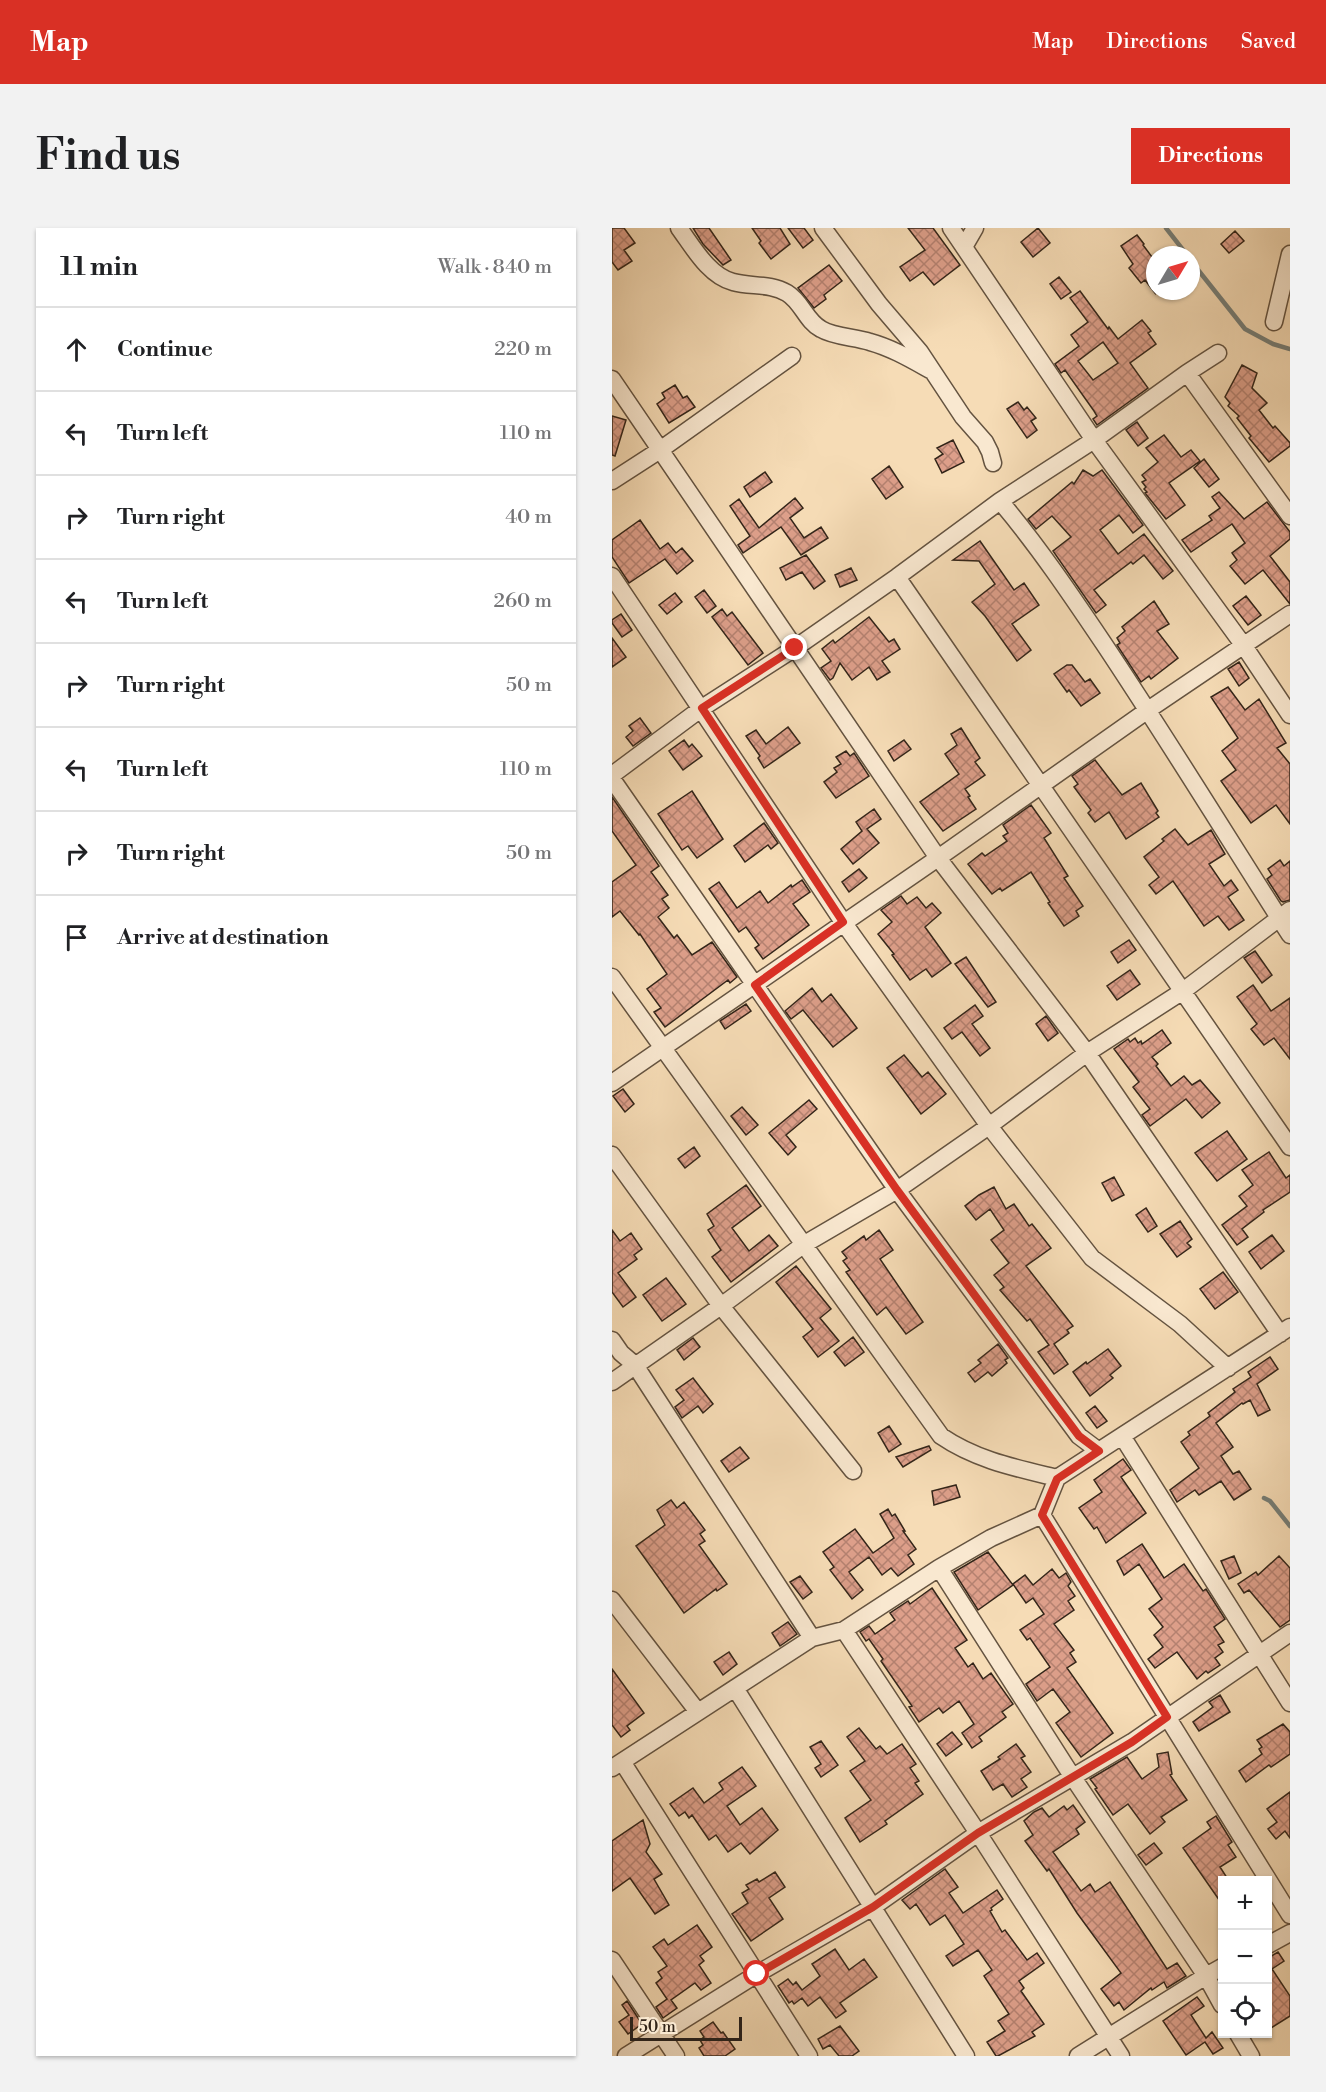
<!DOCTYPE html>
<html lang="en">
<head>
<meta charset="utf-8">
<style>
	:root { --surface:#fff; --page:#f2f2f2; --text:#202124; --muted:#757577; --line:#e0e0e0; --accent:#d93025 }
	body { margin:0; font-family:"Libre Bodoni",serif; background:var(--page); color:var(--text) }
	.controls { position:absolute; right:18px; bottom:18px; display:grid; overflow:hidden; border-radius:0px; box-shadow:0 2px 4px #0004 }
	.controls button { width:54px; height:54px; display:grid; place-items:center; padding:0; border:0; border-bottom:2px solid var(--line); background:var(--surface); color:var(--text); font:30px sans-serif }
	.compass { position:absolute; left:534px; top:18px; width:54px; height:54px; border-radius:50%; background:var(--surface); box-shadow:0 2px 4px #0004; rotate:52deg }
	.scale { position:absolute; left:18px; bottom:15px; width:112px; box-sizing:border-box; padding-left:6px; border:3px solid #332519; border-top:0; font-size:16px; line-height:21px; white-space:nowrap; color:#332519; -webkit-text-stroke:4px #f9e8d0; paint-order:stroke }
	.stop { position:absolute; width:18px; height:18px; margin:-14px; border:4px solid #d93025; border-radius:50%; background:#fff }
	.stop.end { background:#d93025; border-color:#fff; box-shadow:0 2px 6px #0008 }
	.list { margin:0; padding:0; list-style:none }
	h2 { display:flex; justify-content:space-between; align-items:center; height:78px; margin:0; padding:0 24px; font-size:26px }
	h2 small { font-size:20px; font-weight:400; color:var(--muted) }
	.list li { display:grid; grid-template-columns:39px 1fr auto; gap:18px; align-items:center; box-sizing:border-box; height:84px; padding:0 24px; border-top:2px solid var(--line) }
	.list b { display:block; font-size:22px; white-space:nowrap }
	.list em { font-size:20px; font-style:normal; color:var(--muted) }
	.icon { flex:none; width:33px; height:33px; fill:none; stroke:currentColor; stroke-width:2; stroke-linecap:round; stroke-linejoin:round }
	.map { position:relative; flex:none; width:678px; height:1828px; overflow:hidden; border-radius:0px }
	header { display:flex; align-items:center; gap:36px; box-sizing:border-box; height:84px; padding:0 30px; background:var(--accent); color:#fff }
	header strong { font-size:28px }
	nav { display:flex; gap:33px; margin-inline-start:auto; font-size:21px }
	.intro { display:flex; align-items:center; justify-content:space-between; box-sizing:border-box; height:144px; padding:0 36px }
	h1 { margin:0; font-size:42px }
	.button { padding:15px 27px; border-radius:0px; background:var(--accent); color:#fff; font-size:21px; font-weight:700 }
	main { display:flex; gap:36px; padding:0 36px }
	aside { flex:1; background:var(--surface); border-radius:0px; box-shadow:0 2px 4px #0004 }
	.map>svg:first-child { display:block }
</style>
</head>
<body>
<header>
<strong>Map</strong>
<nav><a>Map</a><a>Directions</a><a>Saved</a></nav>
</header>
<div class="intro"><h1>Find us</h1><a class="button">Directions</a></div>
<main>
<aside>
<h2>11 min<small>Walk · 840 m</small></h2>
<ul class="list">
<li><svg class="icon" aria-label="ahead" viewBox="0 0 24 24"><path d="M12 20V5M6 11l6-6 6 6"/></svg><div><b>Continue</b></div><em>220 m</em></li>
<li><svg class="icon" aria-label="left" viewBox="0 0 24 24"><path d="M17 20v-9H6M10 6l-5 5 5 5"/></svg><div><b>Turn left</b></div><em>110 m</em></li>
<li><svg class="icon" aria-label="right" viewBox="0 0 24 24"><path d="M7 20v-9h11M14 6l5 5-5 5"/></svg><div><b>Turn right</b></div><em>40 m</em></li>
<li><svg class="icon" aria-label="left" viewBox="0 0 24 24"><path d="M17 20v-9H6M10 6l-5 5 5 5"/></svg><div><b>Turn left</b></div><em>260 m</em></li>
<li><svg class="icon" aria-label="right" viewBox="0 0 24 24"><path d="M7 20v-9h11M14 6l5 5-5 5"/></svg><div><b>Turn right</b></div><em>50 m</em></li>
<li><svg class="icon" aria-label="left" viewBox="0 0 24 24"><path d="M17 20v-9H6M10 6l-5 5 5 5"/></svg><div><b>Turn left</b></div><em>110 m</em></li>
<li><svg class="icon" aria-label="right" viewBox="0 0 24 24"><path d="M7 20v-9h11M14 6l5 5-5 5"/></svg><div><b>Turn right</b></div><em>50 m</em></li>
<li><svg class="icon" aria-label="arrive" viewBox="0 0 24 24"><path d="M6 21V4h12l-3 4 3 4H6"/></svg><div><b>Arrive at destination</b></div></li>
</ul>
</aside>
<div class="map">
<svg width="678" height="1828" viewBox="0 0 678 1828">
	<defs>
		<pattern id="building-cross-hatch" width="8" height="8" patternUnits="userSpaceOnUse" patternTransform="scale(1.5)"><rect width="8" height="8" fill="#dd9f8a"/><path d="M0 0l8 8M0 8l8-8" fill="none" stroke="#b48170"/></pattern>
	</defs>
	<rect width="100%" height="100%" fill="#f6dcb6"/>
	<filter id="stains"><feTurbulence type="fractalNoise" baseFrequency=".00333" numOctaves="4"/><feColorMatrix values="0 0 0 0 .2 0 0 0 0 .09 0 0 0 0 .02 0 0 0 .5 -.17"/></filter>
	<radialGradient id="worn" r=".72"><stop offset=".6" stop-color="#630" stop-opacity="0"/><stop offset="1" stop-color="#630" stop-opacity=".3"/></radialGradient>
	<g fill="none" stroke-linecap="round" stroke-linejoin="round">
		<!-- stream -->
		<path stroke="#757e78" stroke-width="4.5" d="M554,0L575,27
			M579,33L633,101L661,116L678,121
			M652,1270L658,1273L678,1298"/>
	</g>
	<!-- building -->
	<path fill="url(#building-cross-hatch)" stroke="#332519" stroke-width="1.5" fill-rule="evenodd" d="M0,0H12L23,15L12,22L20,33L6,42L0,34Z
		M81,0H97L119,32L111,37L91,16Z
		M140,0H168L178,16L159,31L147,15L149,13Z
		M176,0H192L201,12L191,20Z
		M296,0H321L348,37L322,57L311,44L298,53L288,39L313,22Z
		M426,0L438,15L421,29L409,14Z
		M623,3L632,13L617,25L609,16Z
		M525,7L532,16L531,17L543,33V65L533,52L529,55L517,40L521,36L509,18Z
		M217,37L230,53L212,67L214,71L202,80L186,60Z
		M447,49L459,64L449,71L438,56Z
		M468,63L496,101L497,99L506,111L530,92L539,103L536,105L544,116L518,135L536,160L485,197L481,191L485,188L482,183L453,142L449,145L443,136L467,118L459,107L476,94L458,70ZM491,114L506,135L481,152L466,133Z
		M630,137L645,145L640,160L655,175L647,182L661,200L663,198L678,215V218L657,234L637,210L639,208L625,190L627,188L616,178L618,175L613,169Z
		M63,157L71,170L75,168L83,179L57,195L45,176L53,170L50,165Z
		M406,174L412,182L415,179L424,190L419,193L425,202L415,210L395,181Z
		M0,188L14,192L3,228L0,227Z
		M525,194L536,210L526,218L514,202Z
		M552,207L569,229L579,222L588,233L557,255L573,277L554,291L533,265L535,264L532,261L534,259L530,254L534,252L530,247L546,234L534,220Z
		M341,212L352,234L330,245L323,231L331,226L325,220Z
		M592,231L607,251L597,259L582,240Z
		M277,238L291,259L274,271L260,251Z
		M471,242L481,248L490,242L531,297L521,305L507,287L488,302L506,326L532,306L561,343L551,351L532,327L521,336L519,334L482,362L494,377L484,385L441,323L459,309L440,288L424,301L416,291L460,254L462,256Z
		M153,244L160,254L138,269L132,259Z
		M607,264L632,291L655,274L678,304V311L658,328L678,354V376L651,342L633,356L618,338L625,332L620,325L633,315L620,296L579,324L570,312L600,292L597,288L608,280L600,269Z
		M183,270L191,280L178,290L192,310L209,299L216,310L189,327L169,299L131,325L126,317L138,308L118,278L127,271L147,300Z
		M28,292L48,321L56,315L64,325L70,320L81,333L65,346L53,331L17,355L0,329V312Z
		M368,313L402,362L412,355L427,377L400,396L419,422L405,433L373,388L360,374L383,356L367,333L341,332Z
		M194,327L213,353L202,361L190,344L174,352L168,340Z
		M239,340L245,352L228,359L223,347Z
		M92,362L104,378L95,385L83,369Z
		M63,365L70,374L55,386L47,377Z
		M634,368L649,387L636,397L621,378Z
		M542,373L557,396L545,403L566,430L539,451L537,448L529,454L505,417L508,415L505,410L513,403L510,399Z
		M110,381L115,388L120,384L151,425L136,437L100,389Z
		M9,386L20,402L10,409L0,395V392Z
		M257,389L277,414L282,411L288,421L270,433L278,444L265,452L257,439L240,452L228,435L221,450L218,452L209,440L219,433L210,421L221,412L223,415Z
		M0,410L14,429L0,439Z
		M627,434L637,450L627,458L616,441Z
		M455,437H460L473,454L478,451L488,465L469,478L457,462L455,464L442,446Z
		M616,459L633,482L647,471L674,515L665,520L678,536V596L664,577L639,595L609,553L624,542L610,523L626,510L599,469Z
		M28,490L39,505L21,518L14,509L21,503L17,498Z
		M176,499L188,515L152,540L146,530L148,528L134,508L144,502L154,516Z
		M349,500L368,530L363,534L373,547L353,561L358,568L356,569L364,581L331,603L308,574L347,546L333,526L345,517L339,506Z
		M72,512L77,519L80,516L90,528L71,542L57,523Z
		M292,512L299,521L282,533L276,523Z
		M234,523L238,528L242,525L257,548L224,570L212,554L225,544L222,540L229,536L224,529Z
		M483,532L510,567L529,555L546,583L544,585L547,589L514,611L497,584L483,594L476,585L479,582L462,559L466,556L460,548Z
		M80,563L111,611L85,630L76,618L70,622L46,586Z
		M0,569L47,638L39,644L56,667L50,671L57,680L46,689L62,710L65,707L80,727L100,714L125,749L118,755L116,752L53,799L42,784L49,780L35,761L55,746L28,706L27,707L8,683L0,689V654L24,637L0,603Z
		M419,577L439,605L432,610L456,648L452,650L471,678L464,683L467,688L452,698L436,675L438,674L419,644L390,663L388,660L380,666L356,636L370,625L373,628L395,613L391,608L396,605L391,597Z
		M262,581L269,591L255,601L267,615L241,636L229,621L250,603L244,594Z
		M152,595L166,615L159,621L156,617L133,634L122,618Z
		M563,601L576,617L599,602L613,626L597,636L612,658L619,652L626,662L616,669L632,692L617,702L606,688L592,698L561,653L544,666L537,657L547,649L532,629L552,613L550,611Z
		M668,632L672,638L678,633V672L671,674L669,673L655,651L660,647L656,641Z
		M247,641L255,650L237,664L230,654Z
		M190,652L198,664L181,676L197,697L151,731L143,720L147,717L134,699L127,704L97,661L107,654L125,680L148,663L156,675L179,657L180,659Z
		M289,668L295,676L305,669L314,680L320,675L329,685L313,699L339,735L320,749L314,741L298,752L280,727L282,726L266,706L280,694L269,682Z
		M517,712L524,722L506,735L499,724Z
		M643,723L660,747L650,755L632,730Z
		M354,729L384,774L376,779L343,736Z
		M518,742L528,756L505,772L495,758Z
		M641,757L659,783L678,770V831L662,810L652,817L639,801L645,796L625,769Z
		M200,760L210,774L219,766L245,800L221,819L191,782L179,791L173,783Z
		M134,776L139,783L113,801L108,793Z
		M363,777L371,788L360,796L378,820L368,828L350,804L340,811L332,800Z
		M434,788L446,805L436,813L424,796Z
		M550,802L559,815L540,829L546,836L544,838L559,858L572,848L580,857L588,852L608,875L590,890L574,871L538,898L530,887L538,881L521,859L527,854L502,821L516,811L518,814L523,810L526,815L529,813L530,816Z
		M292,827L310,849L316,844L334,866L309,886L275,840Z
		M11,861L22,876L13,884L1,868Z
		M197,872L205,881L174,907L184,919L176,927L157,905Z
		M130,879L146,897L134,907L119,888Z
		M615,903L635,931L605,953L583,925Z
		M82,919L88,928L73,940L66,931Z
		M657,924L674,950L678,947V964L651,982L652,984L630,1001L636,1009L625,1017L610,997L635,978L627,968L641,957L630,942Z
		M502,949L512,967L500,973L490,955Z
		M134,957L149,978L120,1000L137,1023L157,1007L166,1018L119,1054L100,1029L109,1022L96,1002L102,998L95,986Z
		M382,959L394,981L402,976L417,998L420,996L439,1020L414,1038L461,1098L455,1102L457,1105L442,1116L456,1136L442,1146L426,1124L437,1117L418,1091L415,1093L388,1062L392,1059L382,1047L397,1035L379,1012L392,1002L378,981L364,992L353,978L367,967Z
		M534,980L545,998L536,1004L524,987Z
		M568,993L580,1011L575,1015L579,1019L565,1029L548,1006Z
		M0,1002L8,1013L19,1005L30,1021L22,1027L25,1031L6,1045L24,1069L11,1079L0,1064Z
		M267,1002L281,1022L268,1031L311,1094L294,1106L274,1079L265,1087L234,1044L238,1042L231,1033L235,1030L230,1024L252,1008L254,1012Z
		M660,1007L672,1023L649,1041L637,1024Z
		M184,1038L219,1081L208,1090L227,1113L206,1129L191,1109L201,1101L164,1054Z
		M611,1044L626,1064L603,1081L588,1061Z
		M54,1050L74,1076L50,1093L31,1067Z
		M241,1109L252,1124L233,1138L222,1124Z
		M81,1110L88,1119L72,1132L65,1122Z
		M386,1116L396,1130L393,1132L395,1135L380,1148L376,1144L363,1154L356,1145L369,1135L366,1132Z
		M496,1121L509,1138L498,1147L501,1150L478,1168L461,1144L474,1134L475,1136Z
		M658,1129L666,1141L645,1156L658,1182L646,1188L638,1172L631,1176L630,1175L604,1195L621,1219L609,1228L621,1246L627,1243L639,1261L622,1272L609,1253L587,1267L583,1262L565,1274L558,1262L587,1240L569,1214L578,1207L576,1204L598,1188L596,1185L623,1164L621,1161L639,1149L636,1144Z
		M81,1150L101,1176L91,1185L86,1178L70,1190L63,1179L72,1172L64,1162Z
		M483,1178L495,1193L485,1200L474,1185Z
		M277,1198L289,1216L277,1224L266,1205Z
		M317,1218L319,1222L291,1239L284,1229Z
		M128,1219L137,1230L117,1244L109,1233Z
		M511,1231L519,1242L509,1249L534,1285L494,1315L485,1299L482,1301L467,1280L490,1264L482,1252Z
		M344,1257L348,1269L322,1277L320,1263Z
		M59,1272L65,1280L72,1274L93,1302L88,1306L93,1313L87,1317L115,1356L105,1363L104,1361L72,1385L24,1318L53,1297L45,1282Z
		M276,1281L280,1288L283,1286L293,1303H291L304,1321L296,1327L302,1336L286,1348L279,1340L270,1347L257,1329L237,1344L251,1362L240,1371L218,1342L222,1339L211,1324L243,1301L261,1325L282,1310L268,1286Z
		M530,1316L552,1350L572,1336L591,1363L594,1361L613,1391L602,1399L612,1414L606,1417L611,1424L603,1430L608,1437L596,1445L594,1443L585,1451L565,1424L543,1440L536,1431L551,1419L542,1407L551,1399L537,1381L550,1371L527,1336L512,1347L505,1333Z
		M376,1324L401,1357L366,1382L342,1344Z
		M622,1328L629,1345L617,1351L609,1333Z
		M667,1328L678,1340V1392L668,1399L637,1362L632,1365L626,1356L644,1344L646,1347Z
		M440,1341L447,1350L454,1345L459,1354L456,1358L463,1368L456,1373L462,1382L442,1396L462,1422L458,1425L464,1434L455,1440L501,1505L469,1529L444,1495L458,1484L441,1461L425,1473L414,1456L438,1439L418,1410L415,1412L408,1402L432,1386L421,1370L414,1375L401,1356L413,1347L421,1357Z
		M188,1348L200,1364L191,1371L178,1354Z
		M320,1360L355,1412L343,1420L356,1439L361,1435L371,1451L379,1445L401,1476L390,1484L394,1489L367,1509L370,1513L360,1520L350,1505L362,1496L347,1473L331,1485L327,1480L307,1494L297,1479L300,1478L269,1433L271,1431L257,1411L254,1413L248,1404L257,1398L263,1406L283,1392L278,1385L296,1373L298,1376Z
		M176,1394L185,1406L168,1418L160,1405Z
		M117,1424L125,1436L111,1447L102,1434Z
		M0,1441L32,1485L15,1498L18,1502L9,1509L0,1497Z
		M608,1467L618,1484L587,1503L581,1494L601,1479L597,1474Z
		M671,1496L678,1504V1526L659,1539L657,1537L634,1554L627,1543L650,1526L647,1521L650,1519L645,1512Z
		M247,1500L264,1521L268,1518L275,1526L290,1516L304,1536L298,1540L307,1553L303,1555L311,1566L273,1593L275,1596L248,1614L233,1590L259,1572L238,1543L253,1533L235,1509Z
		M340,1504L350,1516L334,1528L325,1516Z
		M209,1513L226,1537L209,1549L203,1540L209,1536L198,1519Z
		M404,1516L413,1528L409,1530L419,1544L409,1551L415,1559L400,1569L391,1556L381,1562L369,1543L388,1531L386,1529Z
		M556,1524L560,1546L558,1547L575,1572L549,1589L553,1594L538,1606L516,1576L501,1587L483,1561L485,1560L478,1551L515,1529L530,1551L547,1539L545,1526Z
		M130,1539L144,1558L115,1578L128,1597L150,1580L166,1602L138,1626L129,1615L116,1624L104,1607L97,1612L80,1587L77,1590L73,1584L67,1588L58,1576L81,1560L92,1575L111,1561L107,1555Z
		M678,1564V1610L673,1603L664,1611L656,1601L665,1594L655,1581Z
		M461,1577L473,1594L464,1601L467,1606L441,1624L469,1663L478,1656L483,1664L498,1654L555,1741L565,1735L574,1748L555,1760L552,1754L540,1762L539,1760L512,1782L507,1774L502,1778L489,1761L509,1745L465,1685L437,1641L435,1643L413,1613L421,1607L412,1593L422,1584L430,1580L437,1589L452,1578L455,1582Z
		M604,1588L620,1614L616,1617L624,1629L608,1639L617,1653H610V1676L571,1620L599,1600L595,1594Z
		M31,1592L38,1616L34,1624L50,1646L42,1651L57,1677L43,1686L18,1650L0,1663V1613Z
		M542,1615L550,1625L534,1637L526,1627Z
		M333,1641L346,1659L337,1665L351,1685L385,1662L391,1671L379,1680L380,1682L378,1683L390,1704L393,1702L415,1732L425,1725L432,1735L407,1753L412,1760L409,1763L432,1796L420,1804L423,1808L386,1828H384L375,1814L393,1803L386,1793L397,1786L372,1748L380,1742L366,1722L341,1738L334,1728L352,1716L333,1687L318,1697L304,1676L298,1681L290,1672Z
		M163,1644L173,1659L157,1670L171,1691L139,1713L120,1686L136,1675L130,1665L137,1661L134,1657L145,1651L147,1654Z
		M85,1697L100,1719L88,1728L92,1733L87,1737L99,1755L89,1762L83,1755L59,1772L65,1780L51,1790L44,1779L55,1771L44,1755L50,1750L46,1744L55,1738L41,1719L52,1711L56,1717Z
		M223,1721L237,1742L252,1731L265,1749L228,1775L234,1783L224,1790L208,1769L196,1778L190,1770L182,1776L180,1773L177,1775L166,1758L176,1751L181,1757L184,1754L190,1762L208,1748L200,1736Z
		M666,1724L672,1733L660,1741L678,1768V1788L656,1802V1730Z
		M585,1769L592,1778L579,1787L594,1810L600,1804L611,1820L601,1826L593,1814L574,1827L551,1793Z
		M15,1773L30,1796L16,1806L7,1794L17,1787L10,1777Z
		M101,1794L109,1805L111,1804L123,1821L113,1828H92L87,1820L91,1817L88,1812L92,1809L88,1803Z
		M228,1798L247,1823L240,1828H227L218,1817L211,1821L206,1811Z"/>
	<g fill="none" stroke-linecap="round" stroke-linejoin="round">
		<!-- minor casing -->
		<g stroke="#645340" stroke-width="19">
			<path id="minor" d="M67,0C81,19 97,48 121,54C139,59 158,55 175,65C190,74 194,93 209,101C222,109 243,109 258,114C280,120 300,132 320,143
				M211,0L267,76L308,124L351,189L373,214L378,224L381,235
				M339,0L482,212L632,418L678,487
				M352,19L363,0
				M662,94L678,26
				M575,145L678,288
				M0,151L326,630L475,825L668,1106
				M0,253L48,222L180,128
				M388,273C426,318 459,367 492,416C556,512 616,610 678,707
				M0,348L231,694L377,898L480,1030L568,1096L616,1140
				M285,349L678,919
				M0,547L90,480L183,420L285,349L388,273L482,212L575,145L606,125
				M0,551L285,962L467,1208L487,1223
				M0,749L329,1208C364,1232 404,1240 445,1250
				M0,855L326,630L536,482L678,386
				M0,927L109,1078L241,1243
				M0,1112L9,1125L23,1137L200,1410
				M0,1154L109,1078L191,1017L285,962L377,898L475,825L571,763L678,682
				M510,1208L678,1475
				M430,1287L678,1687
				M327,1340L460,1548L594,1748L610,1777
				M0,1372L86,1484
				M232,1402L366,1605L509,1828
				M123,1460L354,1828
				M11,1535L197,1828
				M0,1540L200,1410L232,1402L327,1340L379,1310L430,1287L445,1250L678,1099
				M656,1717L678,1705
				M0,1732L64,1828
				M626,1806L639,1828
				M14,1828L145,1746L261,1679L366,1605L520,1514L678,1405
				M466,1828L594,1748L610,1739"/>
		</g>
		<!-- minor -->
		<use href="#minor" stroke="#f9e8d0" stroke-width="16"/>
	</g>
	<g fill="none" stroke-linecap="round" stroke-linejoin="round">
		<!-- route -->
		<path stroke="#d93025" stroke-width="8" d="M145,1746L261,1679L366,1605L520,1514L555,1489L430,1287L445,1251L487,1223L467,1208L446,1180L285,962L143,757L231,694L90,480L183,420"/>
	</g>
	<rect width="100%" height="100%" filter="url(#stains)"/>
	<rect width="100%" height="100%" fill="url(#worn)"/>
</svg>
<div class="controls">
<button>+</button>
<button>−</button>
<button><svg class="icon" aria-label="locate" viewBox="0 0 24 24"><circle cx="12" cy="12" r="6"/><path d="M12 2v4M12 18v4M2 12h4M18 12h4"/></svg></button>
</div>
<svg class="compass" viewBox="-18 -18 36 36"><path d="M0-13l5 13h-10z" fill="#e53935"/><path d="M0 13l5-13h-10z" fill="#757577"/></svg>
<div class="scale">50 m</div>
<div class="stop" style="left:145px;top:1746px"></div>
<div class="stop end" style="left:183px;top:420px"></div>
</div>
</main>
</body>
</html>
